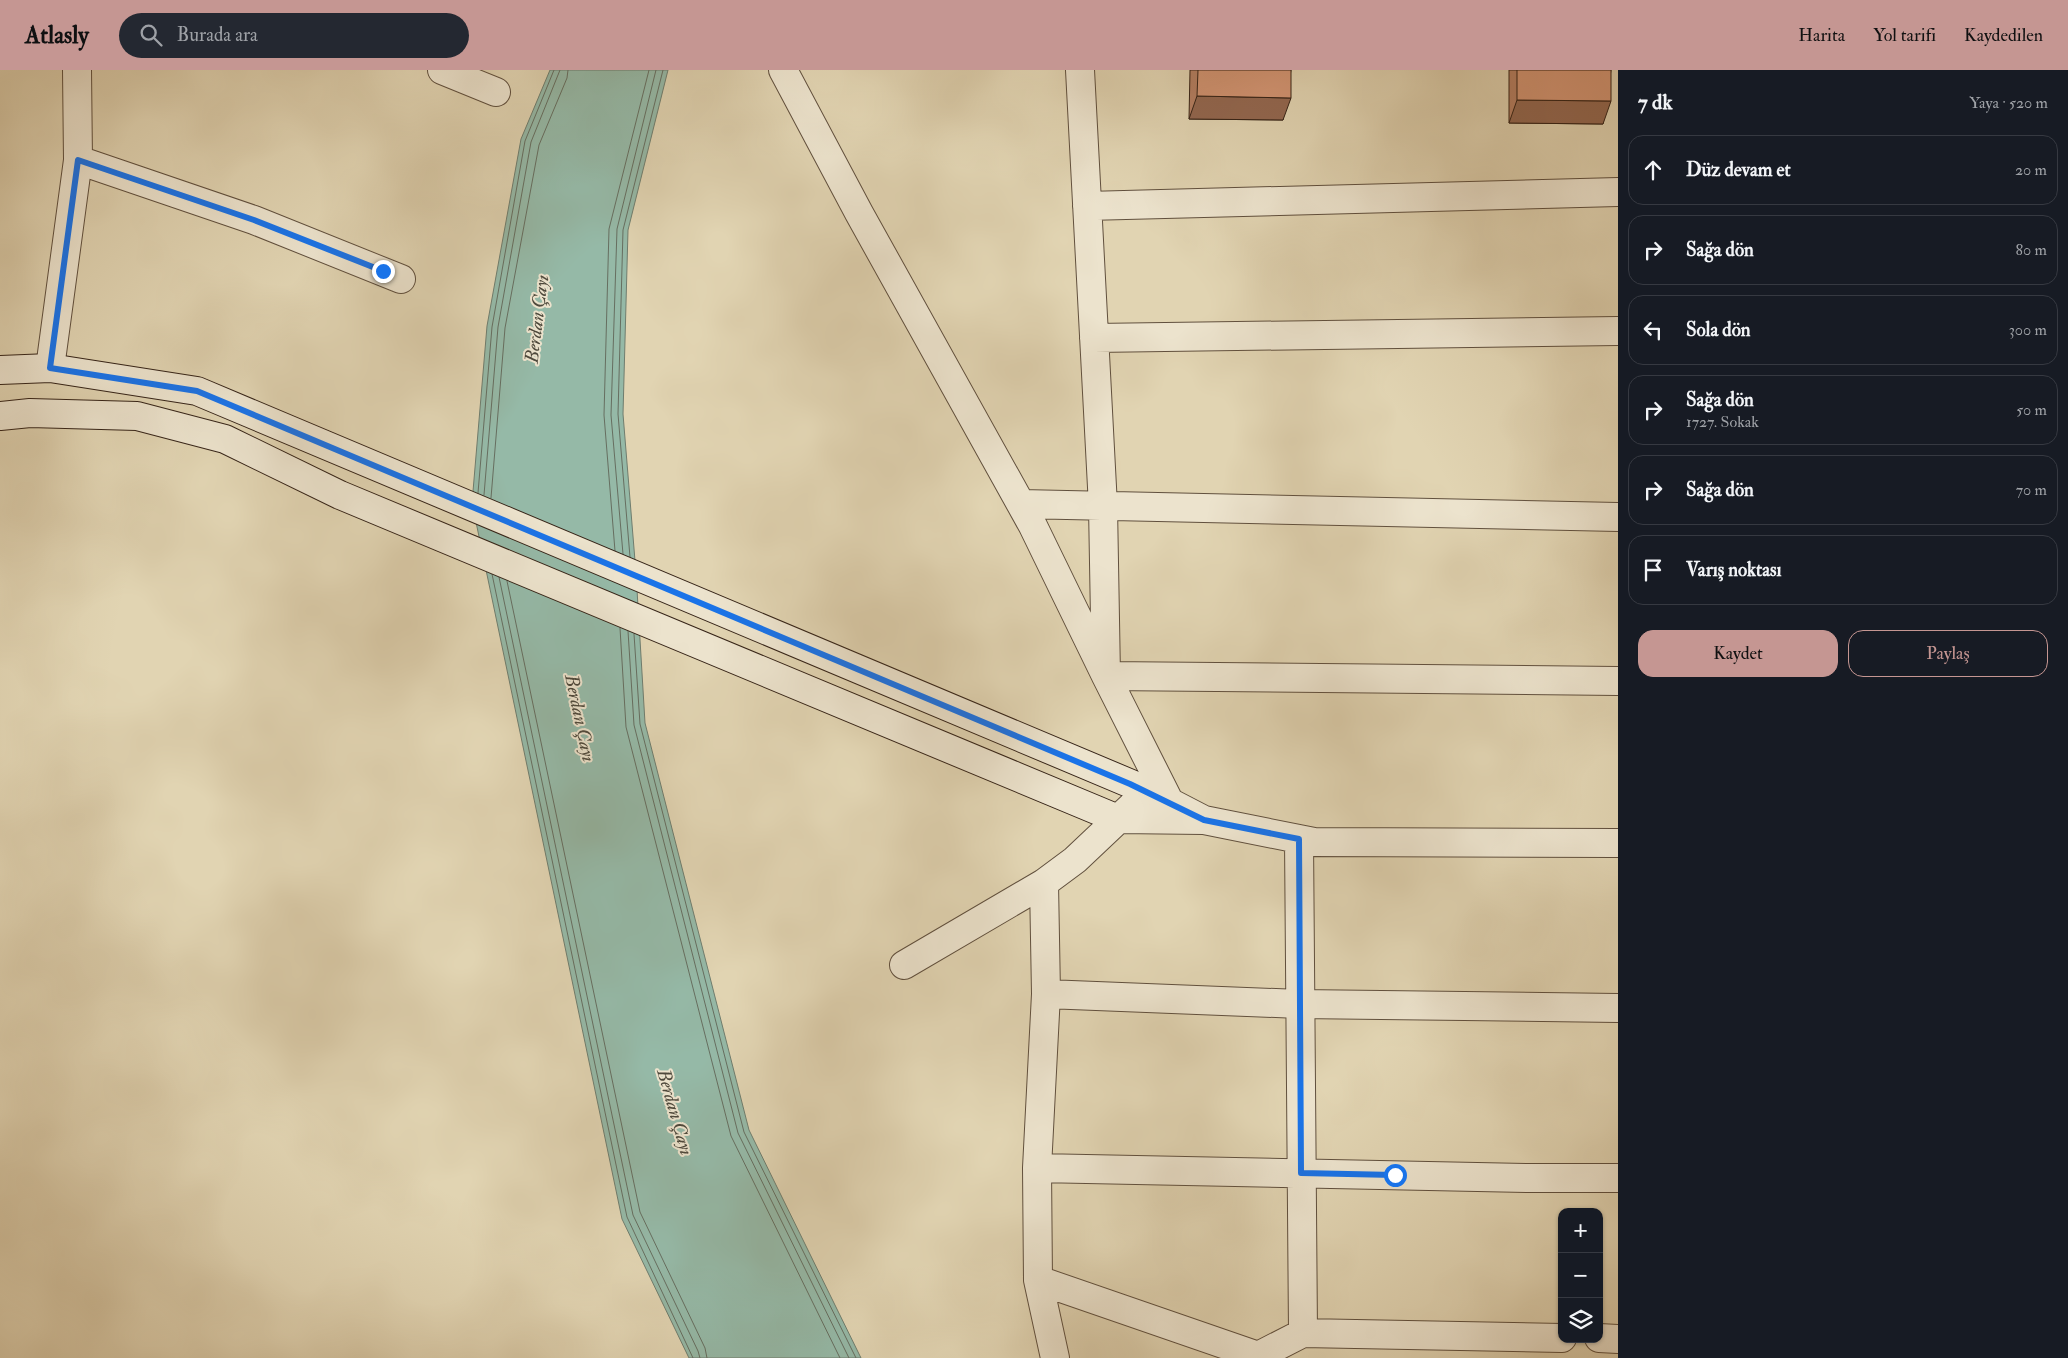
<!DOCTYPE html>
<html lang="tr">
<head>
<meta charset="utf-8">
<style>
	:root { --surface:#171b24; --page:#242831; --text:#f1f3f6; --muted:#9ea1a6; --line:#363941; --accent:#c59692 }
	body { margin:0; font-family:"IM FELL Double Pica",serif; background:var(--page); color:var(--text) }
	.controls { position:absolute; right:15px; bottom:15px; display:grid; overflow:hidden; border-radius:10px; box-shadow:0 1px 4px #0004 }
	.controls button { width:45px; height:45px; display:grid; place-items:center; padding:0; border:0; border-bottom:1px solid var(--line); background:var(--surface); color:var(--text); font:25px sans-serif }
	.stop { position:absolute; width:15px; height:15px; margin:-11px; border:4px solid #1a73e8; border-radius:50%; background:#fff }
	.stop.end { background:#1a73e8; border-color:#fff; box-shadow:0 1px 5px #0008 }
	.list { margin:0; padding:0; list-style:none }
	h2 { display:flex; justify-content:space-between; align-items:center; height:65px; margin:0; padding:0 20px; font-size:21px }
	h2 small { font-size:16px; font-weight:400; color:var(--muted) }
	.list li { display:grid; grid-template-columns:32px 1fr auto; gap:15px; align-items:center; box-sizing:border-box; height:70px; margin:0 10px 10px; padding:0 10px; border:1px solid var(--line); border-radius:15px }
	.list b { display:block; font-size:19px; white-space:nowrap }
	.list p { margin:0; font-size:16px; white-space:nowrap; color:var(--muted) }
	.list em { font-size:16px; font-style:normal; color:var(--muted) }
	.actions { display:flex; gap:10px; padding:15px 20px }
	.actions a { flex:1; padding:11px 0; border:1px solid var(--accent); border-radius:15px; text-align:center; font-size:18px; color:var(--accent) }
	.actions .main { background:var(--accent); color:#111 }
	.icon { flex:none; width:28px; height:28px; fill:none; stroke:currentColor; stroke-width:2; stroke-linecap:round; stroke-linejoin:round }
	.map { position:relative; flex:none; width:1618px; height:1288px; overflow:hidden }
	header { display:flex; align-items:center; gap:30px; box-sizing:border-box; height:70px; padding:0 25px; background:var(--accent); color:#111 }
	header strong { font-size:24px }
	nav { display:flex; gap:28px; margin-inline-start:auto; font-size:18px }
	.search { width:350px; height:45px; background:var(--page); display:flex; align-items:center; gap:12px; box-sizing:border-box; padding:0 18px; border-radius:28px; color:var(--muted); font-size:19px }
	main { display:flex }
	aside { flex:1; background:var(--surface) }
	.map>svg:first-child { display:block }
</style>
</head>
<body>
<header>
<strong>Atlasly</strong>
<div class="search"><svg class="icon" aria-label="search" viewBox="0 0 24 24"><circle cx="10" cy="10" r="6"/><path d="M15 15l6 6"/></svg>Burada ara</div>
<nav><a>Harita</a><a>Yol tarifi</a><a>Kaydedilen</a></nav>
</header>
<main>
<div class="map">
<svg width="1618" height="1288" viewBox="0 0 1618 1288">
	<rect width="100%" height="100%" fill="#e1d4b2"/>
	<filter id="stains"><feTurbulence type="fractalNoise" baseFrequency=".004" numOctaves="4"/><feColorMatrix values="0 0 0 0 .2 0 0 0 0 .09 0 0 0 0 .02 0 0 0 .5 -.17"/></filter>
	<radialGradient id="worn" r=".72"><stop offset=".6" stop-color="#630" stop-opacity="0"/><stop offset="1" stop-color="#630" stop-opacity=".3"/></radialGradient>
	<!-- water -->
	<path fill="#95b9a7" stroke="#6f7d6e" d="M550,0H668L628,160L623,344L636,503L645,653L749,1060L861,1288H689L622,1149L472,433L487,256L521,69Z"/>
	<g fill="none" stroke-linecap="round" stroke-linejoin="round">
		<!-- shore -->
		<path stroke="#666e60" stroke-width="1" d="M478,423L492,257L525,71L554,0
			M484,425L498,257L531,72L560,0
			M491,428L505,258L539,75L567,8L568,0
			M615,481L604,345L609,159L649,0
			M623,484L611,345L617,159L656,0
			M630,487L618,344L623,160L663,0
			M492,504L627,1147L693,1288
			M499,507L633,1145L698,1281L700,1288
			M507,511L640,1142L705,1278L707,1288
			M620,558L626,657L731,1066L840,1288
			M628,561L634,655L738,1063L849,1288
			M634,564L640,654L744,1062L856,1288"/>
		<!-- street casing -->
		<g stroke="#61503e" stroke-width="30">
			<path id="street" d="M442,0L496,22
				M783,0L859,143L1033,456L1106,606L1170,733
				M1080,0L1103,436L1106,606L1618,611
				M78,90L254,150L401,209
				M1087,136L1618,122
				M1094,268L1618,261
				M50,298L78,90L77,0
				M1021,434L1618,447
				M1118,749L1204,750L1314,772L1618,773
				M1299,769L1303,1263
				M904,895L1044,813
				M1046,924L1299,934L1618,938
				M1037,1098L1528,1108H1618
				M1038,1210L1258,1286L1303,1263L1562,1268
				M1599,1268L1618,1269
				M1055,1288L1038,1210L1037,1098L1046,924L1044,813L1075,790L1148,721L1204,750"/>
		</g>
		<!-- secondary casing -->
		<g stroke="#362418" stroke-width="30">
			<path id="secondary" d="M0,300L50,298L197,321L1148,721
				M0,346L30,343L137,346L225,369L340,425L1118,749"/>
		</g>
		<!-- street -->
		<use href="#street" stroke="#ece3cd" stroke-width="28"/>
		<!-- secondary -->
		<use href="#secondary" stroke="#ece3cd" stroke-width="28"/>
	</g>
	<!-- wall -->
	<path fill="#b58064" stroke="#362418" d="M1190,0H1291L1283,50L1189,49Z
		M1509,0H1611L1603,54L1509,53Z"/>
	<!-- shaded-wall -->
	<path fill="#936851" stroke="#362418" d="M1197,26L1291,28L1283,50L1189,49Z
		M1517,30L1611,31L1603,54L1509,53Z"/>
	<!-- building -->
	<path fill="#d29574" stroke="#362418" d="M1198,0H1291V28L1197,26Z
		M1517,0H1611V31L1517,30Z"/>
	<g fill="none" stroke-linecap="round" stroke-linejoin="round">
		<!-- route -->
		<path stroke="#1a73e8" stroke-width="6" d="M383,201L254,150L78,90L50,298L197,321L1130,714L1204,750L1299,769L1301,1103L1395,1105"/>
	</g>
	<g text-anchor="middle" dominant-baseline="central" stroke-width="4" stroke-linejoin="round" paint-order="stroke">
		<!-- water labels -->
		<g font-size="19" font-style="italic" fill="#4e493c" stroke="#ece3cd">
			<text transform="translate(537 249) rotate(-83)">Berdan Çayı</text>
			<text transform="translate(580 648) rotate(78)">Berdan Çayı</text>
			<text transform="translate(675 1042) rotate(74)">Berdan Çayı</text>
		</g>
	</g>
	<rect width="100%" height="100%" filter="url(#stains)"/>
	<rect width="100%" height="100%" fill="url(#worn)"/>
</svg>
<div class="controls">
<button>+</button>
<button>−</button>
<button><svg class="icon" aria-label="layers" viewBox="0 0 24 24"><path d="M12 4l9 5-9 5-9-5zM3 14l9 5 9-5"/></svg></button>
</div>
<div class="stop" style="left:1395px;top:1105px"></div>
<div class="stop end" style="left:383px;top:201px"></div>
</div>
<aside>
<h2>7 dk<small>Yaya · 520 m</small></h2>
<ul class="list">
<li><svg class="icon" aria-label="ahead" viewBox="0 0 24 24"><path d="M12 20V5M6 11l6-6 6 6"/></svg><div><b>Düz devam et</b></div><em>20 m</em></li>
<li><svg class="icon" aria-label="right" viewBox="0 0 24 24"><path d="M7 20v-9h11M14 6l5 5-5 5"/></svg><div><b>Sağa dön</b></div><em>80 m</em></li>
<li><svg class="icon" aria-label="left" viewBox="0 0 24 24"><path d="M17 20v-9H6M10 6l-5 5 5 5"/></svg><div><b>Sola dön</b></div><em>300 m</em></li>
<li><svg class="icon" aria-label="right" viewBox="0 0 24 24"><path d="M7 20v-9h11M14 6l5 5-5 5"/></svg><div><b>Sağa dön</b><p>1727. Sokak</p></div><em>50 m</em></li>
<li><svg class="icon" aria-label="right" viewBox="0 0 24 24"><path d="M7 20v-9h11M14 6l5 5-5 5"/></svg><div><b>Sağa dön</b></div><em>70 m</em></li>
<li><svg class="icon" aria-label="arrive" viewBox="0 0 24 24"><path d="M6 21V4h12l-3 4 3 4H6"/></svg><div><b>Varış noktası</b></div></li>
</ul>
<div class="actions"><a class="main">Kaydet</a><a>Paylaş</a></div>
</aside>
</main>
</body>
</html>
